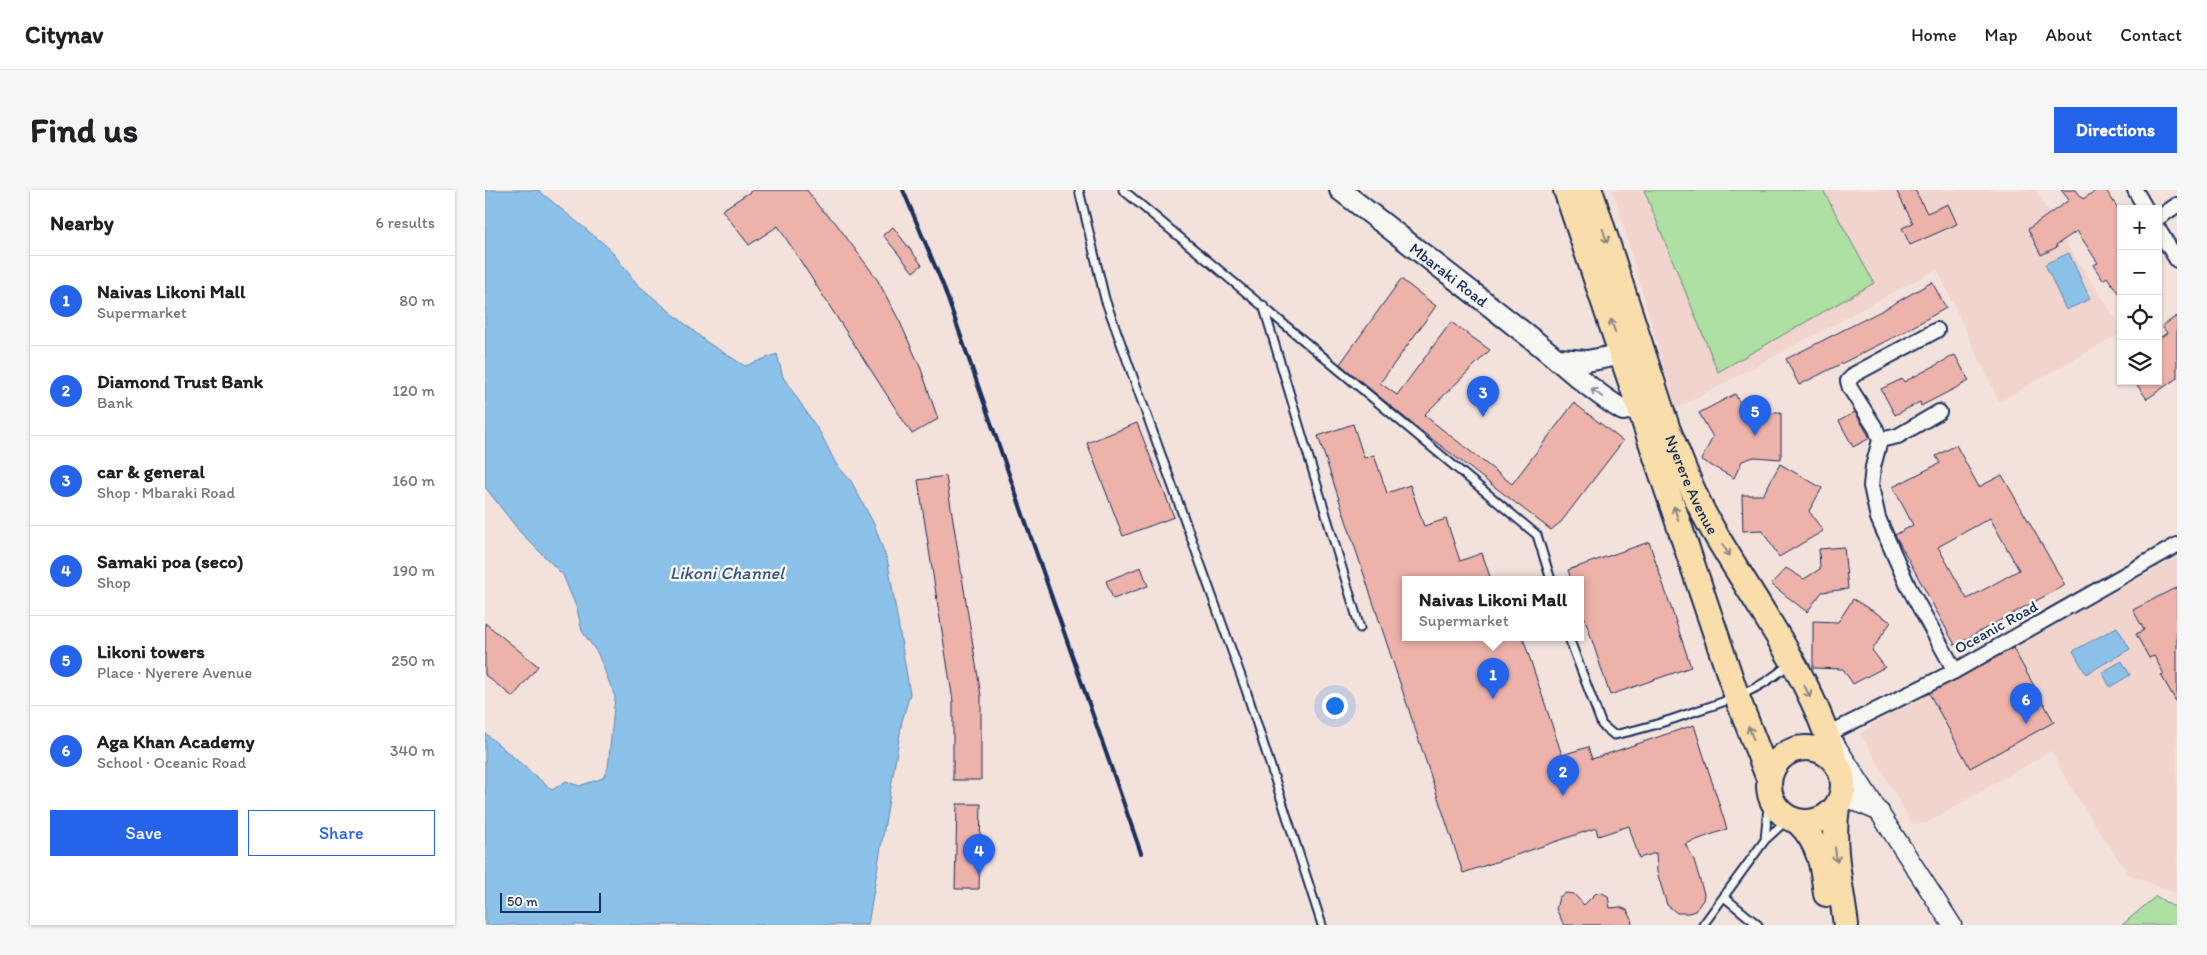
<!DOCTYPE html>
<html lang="en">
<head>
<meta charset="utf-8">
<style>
	:root { --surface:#fff; --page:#f6f6f6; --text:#202124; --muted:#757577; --line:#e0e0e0; --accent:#2563eb }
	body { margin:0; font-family:Itim,sans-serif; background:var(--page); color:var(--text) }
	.controls { position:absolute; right:15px; top:15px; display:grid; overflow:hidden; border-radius:0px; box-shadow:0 1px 4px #0004 }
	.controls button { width:45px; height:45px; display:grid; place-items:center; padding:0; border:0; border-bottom:1px solid var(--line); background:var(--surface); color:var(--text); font:25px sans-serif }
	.scale { position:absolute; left:15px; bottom:12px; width:101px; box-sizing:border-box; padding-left:5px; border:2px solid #1b2f5e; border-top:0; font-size:14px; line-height:18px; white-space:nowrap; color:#1b2f5e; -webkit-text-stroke:4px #f6f6f2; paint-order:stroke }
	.you { position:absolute; left:849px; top:515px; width:18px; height:18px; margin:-12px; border:4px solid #fff; border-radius:50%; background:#1a73e8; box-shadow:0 0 0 8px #1a73e833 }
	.badge { display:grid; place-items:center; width:32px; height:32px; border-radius:50%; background:var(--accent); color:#fff; font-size:16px; font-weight:700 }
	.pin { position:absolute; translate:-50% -41px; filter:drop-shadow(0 1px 2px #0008) }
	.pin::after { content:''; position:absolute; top:26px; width:18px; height:15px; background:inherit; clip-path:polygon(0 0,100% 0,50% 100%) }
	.popup { position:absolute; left:917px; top:386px; width:182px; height:65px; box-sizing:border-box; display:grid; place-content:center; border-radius:0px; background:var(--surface); filter:drop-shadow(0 1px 4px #0005); font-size:16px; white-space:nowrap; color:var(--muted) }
	.popup b { font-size:19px; color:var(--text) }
	.popup::after { content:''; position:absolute; left:50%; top:100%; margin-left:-10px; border:10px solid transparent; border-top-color:var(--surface) }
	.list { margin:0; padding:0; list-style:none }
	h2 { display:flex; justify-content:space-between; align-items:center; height:65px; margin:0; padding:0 20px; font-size:21px }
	h2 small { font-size:16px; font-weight:400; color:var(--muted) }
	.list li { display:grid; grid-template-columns:32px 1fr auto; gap:15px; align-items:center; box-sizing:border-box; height:90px; padding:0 20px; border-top:1px solid var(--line) }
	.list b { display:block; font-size:19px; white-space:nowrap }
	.list p { margin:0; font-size:16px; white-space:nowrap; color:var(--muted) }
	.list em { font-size:16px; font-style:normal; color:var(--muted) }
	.actions { display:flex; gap:10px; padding:15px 20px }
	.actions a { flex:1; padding:11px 0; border:1px solid var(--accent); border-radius:0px; text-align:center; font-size:18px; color:var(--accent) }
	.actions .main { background:var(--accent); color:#fff }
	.icon { flex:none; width:28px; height:28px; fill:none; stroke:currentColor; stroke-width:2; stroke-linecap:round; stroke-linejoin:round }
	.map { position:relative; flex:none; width:1692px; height:735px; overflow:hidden; border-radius:0px }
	header { display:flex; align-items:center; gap:30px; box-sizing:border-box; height:70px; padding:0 25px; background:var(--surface); border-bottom:1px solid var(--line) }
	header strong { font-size:24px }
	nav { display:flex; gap:28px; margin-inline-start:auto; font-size:18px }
	.intro { display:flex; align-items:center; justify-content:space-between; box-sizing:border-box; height:120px; padding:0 30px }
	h1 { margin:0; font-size:35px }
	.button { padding:12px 22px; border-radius:0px; background:var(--accent); color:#fff; font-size:18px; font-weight:700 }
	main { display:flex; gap:30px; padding:0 30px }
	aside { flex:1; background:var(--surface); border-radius:0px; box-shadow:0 1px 4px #0004 }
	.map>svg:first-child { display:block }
</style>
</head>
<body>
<header>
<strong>Citynav</strong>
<nav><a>Home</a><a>Map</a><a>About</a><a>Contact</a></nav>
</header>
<div class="intro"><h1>Find us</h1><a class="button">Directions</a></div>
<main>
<aside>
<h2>Nearby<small>6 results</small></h2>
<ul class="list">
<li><span class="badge">1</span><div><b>Naivas Likoni Mall</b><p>Supermarket</p></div><em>80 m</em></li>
<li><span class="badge">2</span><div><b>Diamond Trust Bank</b><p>Bank</p></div><em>120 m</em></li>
<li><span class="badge">3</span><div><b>car &amp; general</b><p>Shop · Mbaraki Road</p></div><em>160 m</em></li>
<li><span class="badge">4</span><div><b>Samaki poa (seco)</b><p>Shop</p></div><em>190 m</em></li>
<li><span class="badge">5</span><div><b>Likoni towers</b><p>Place · Nyerere Avenue</p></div><em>250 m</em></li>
<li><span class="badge">6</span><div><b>Aga Khan Academy</b><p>School · Oceanic Road</p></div><em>340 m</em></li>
</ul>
<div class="actions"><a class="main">Save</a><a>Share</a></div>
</aside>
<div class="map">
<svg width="1692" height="735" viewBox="0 0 1692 735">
	<rect width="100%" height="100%" fill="#f3e2dc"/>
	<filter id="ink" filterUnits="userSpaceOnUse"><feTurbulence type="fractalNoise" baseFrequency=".02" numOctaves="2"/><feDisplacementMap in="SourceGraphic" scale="10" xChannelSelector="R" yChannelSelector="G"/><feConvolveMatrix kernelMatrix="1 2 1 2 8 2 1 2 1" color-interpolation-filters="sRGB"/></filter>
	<g filter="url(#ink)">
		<!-- built -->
		<path fill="#f1d4cd" d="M1128,0H1551L1574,42L1636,137V143L1514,212L1452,79L1191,219Z
			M1692,367V704L1643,684L1589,603L1566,561L1440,634L1426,633L1391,570L1375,544L1404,524Z"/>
		<!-- green -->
		<path fill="#ade0a2" stroke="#648880" d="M1159,0H1338L1389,93L1233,182Z
			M1671,706L1687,716H1692V735H1637Z"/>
		<!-- water -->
		<path fill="#8cc1e9" stroke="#5f87b1" d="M0,0H53L124,58L152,94L223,153L260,176L292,164L298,187L336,244L351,274L366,291L389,334L403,373L425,504L417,531L383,735H0V543L67,600L81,591L94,596L118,588L123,578L130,507L113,464L97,441L92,419L78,385L35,342L0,297Z
			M1584,63L1605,109L1581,120L1560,74Z
			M1632,437L1645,459L1601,484L1588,461Z
			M1637,471L1645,485L1625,497L1617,482Z"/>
		<!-- building -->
		<path fill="#edb2a9" stroke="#1b2f5e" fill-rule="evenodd" d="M268,0H322L334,17L350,32L392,89L415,132L436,179L453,229L427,244L293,36L264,55L237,20Z
			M1411,0H1430L1442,23L1463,14L1472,34L1425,55L1417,38L1428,33Z
			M1576,0H1591L1598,9L1612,0H1621L1636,23V107L1622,87L1618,90L1608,75L1613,73L1592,41L1571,55L1572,57L1556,65L1543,39L1584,10Z
			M408,37L437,75L428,82L398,45Z
			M916,89L951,116L895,193L912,205L966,132L1005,160L939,225L1027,294L1089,213L1138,251L1076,332L1066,340L930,236L855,174Z
			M1447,92L1461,118L1415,144L1314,195L1301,169L1398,120Z
			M1692,126V188L1662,209L1649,191H1673V149L1682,143L1677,136Z
			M1470,165L1484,191L1436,216L1435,212L1410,225L1396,199L1417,189L1419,192Z
			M1250,204L1260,222L1296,223V269L1269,267L1257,271L1249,288L1216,270L1228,247L1214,223Z
			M1370,222L1385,248L1368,257L1354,231Z
			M652,233L689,327L638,346L602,253Z
			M868,234L879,268L889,265L902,303L925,295L939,336L961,329L975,371L997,363L1006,390H920V448H1038L1077,565L1103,557L1107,569L1209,535L1242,639L1200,654L1209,670L1219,704L1218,710L1210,721L1204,723H1192L1182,715L1172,682L1171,663L1154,668L1144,636L1113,646L1111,638L978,683L833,246Z
			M1471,255L1494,297L1517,285L1580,395L1470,455L1410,345L1428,335L1408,297L1455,273L1451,266ZM1505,328L1534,380L1482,409L1453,357Z
			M1295,274L1337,298L1324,321L1338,341L1294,367L1277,340L1258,341L1257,305H1278Z
			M461,286L496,506V590H468V511L433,290Z
			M1164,352L1206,477L1125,505L1096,417V390H1086L1083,380Z
			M1359,357L1363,399L1337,402L1322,422L1286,394L1301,378L1319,389L1335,379L1334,359Z
			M656,377L663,396L628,409L621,391Z
			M1692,397V513L1676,485L1679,484L1669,466L1664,468L1651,444L1659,440L1648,420Z
			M1368,409L1406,432L1387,460L1400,477L1368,494L1358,479L1328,478V431L1353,432Z
			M0,433L53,476L28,507L0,485Z
			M1528,458L1569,532L1485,578L1444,503Z
			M472,614H496L494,699H470Z
			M1115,702L1123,706L1125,718L1135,717L1142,720L1146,727L1147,735H1079L1071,719L1074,707L1081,703L1089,704L1099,715L1110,704Z"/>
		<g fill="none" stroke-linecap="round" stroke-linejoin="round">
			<!-- service casing -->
			<g stroke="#1b2f5e" stroke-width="11">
				<path id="service" d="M594,0L620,109L761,500L837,735
					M638,0L1052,345L1066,390
					M778,115L875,438
					M1084,448L1117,535L1129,545C1158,539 1184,531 1211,521C1246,510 1277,499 1304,474
					M1280,650L1284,605
					M1239,707L1273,735
					M1218,735L1280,650L1303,629"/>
			</g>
			<!-- minor casing -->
			<g stroke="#1b2f5e" stroke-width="18">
				<path id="minor" d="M1650,0L1661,19
					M1673,28L1692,15
					M1673,39L1692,70
					M1452,140L1370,184L1363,191L1365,198L1391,239L1395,250L1388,277L1386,296L1393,328L1423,396L1470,481
					M1395,250L1413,246L1454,222
					M1343,544L1470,481L1692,355"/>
			</g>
			<!-- tertiary casing -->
			<g stroke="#1b2f5e" stroke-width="21">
				<path id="tertiary" d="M1348,551L1467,735
					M1357,606L1395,622"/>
			</g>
			<!-- secondary casing -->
			<g stroke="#1b2f5e" stroke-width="24">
				<g id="secondary">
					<path id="s1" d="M855,0C921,51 986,101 1051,152C1080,175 1106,201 1138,220L1169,213"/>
					<path d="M1073,169L1102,171L1150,162"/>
				</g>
			</g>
			<!-- trunk casing -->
			<g stroke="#1b2f5e" stroke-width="28">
				<g id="trunk">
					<path d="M1081,0L1252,507L1284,589"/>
					<path id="s2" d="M1105,0L1183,240C1195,268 1205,297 1219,324C1262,403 1328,485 1350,572"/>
					<circle cx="1321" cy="595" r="37"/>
					<path d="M1352,617C1346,656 1356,696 1361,735"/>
					<path d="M1314,633C1334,652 1338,677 1341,704"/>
				</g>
			</g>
			<!-- service -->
			<use href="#service" stroke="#f6f6f2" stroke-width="7"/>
			<!-- minor -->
			<use href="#minor" stroke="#f6f6f2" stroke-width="14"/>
			<!-- tertiary -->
			<use href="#tertiary" stroke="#f6f6f2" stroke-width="18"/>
			<!-- secondary -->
			<use href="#secondary" stroke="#f6f6f2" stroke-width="20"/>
			<!-- trunk -->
			<use href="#trunk" stroke="#f9deab" stroke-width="24"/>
			<!-- rail -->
			<path stroke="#1b2f5e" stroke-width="4" d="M418,0L458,95L656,663"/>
		</g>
		<!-- one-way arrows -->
		<defs><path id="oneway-shaft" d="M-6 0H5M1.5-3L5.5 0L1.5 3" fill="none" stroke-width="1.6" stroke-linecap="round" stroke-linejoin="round" transform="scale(1.25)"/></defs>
		<g stroke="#8a8684">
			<use href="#oneway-shaft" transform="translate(1120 46) rotate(72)"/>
			<use href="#oneway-shaft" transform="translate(1128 136) rotate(-109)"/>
			<use href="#oneway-shaft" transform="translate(1191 323) rotate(-108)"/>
			<use href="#oneway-shaft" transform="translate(1241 360) rotate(59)"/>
			<use href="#oneway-shaft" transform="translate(1322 501) rotate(64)"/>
			<use href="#oneway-shaft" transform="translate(1266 543) rotate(-111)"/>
			<use href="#oneway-shaft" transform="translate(1351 665) rotate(82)"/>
		</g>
		<use stroke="#8892a8" href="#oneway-shaft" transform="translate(1112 203) rotate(-143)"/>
	</g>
	<g text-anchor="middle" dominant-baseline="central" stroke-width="5" stroke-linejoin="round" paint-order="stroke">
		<!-- street labels -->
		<g font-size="16" fill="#1b2f5e" stroke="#f6f6f2">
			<text stroke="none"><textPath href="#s1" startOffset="138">Mbaraki Road</textPath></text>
			<text stroke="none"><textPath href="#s2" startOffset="312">Nyerere Avenue</textPath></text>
			<text transform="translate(1511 437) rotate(-29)">Oceanic Road</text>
		</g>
		<!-- water labels -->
		<g font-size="18" font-style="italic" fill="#375481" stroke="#f6f6f2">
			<text x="242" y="383">Likoni Channel</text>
		</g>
	</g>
</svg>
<div class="controls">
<button>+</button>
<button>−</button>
<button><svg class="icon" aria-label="locate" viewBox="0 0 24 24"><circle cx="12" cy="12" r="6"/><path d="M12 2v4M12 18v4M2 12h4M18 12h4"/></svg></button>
<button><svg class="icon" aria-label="layers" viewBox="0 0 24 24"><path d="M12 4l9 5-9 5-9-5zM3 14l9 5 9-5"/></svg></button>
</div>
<div class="scale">50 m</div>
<div class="you"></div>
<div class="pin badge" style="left:1008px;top:509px">1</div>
<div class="popup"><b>Naivas Likoni Mall</b>Supermarket</div>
<div class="pin badge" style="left:1078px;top:606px">2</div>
<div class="pin badge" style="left:998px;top:227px">3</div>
<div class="pin badge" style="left:494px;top:685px">4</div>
<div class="pin badge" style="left:1270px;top:246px">5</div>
<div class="pin badge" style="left:1541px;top:534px">6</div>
</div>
</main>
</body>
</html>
